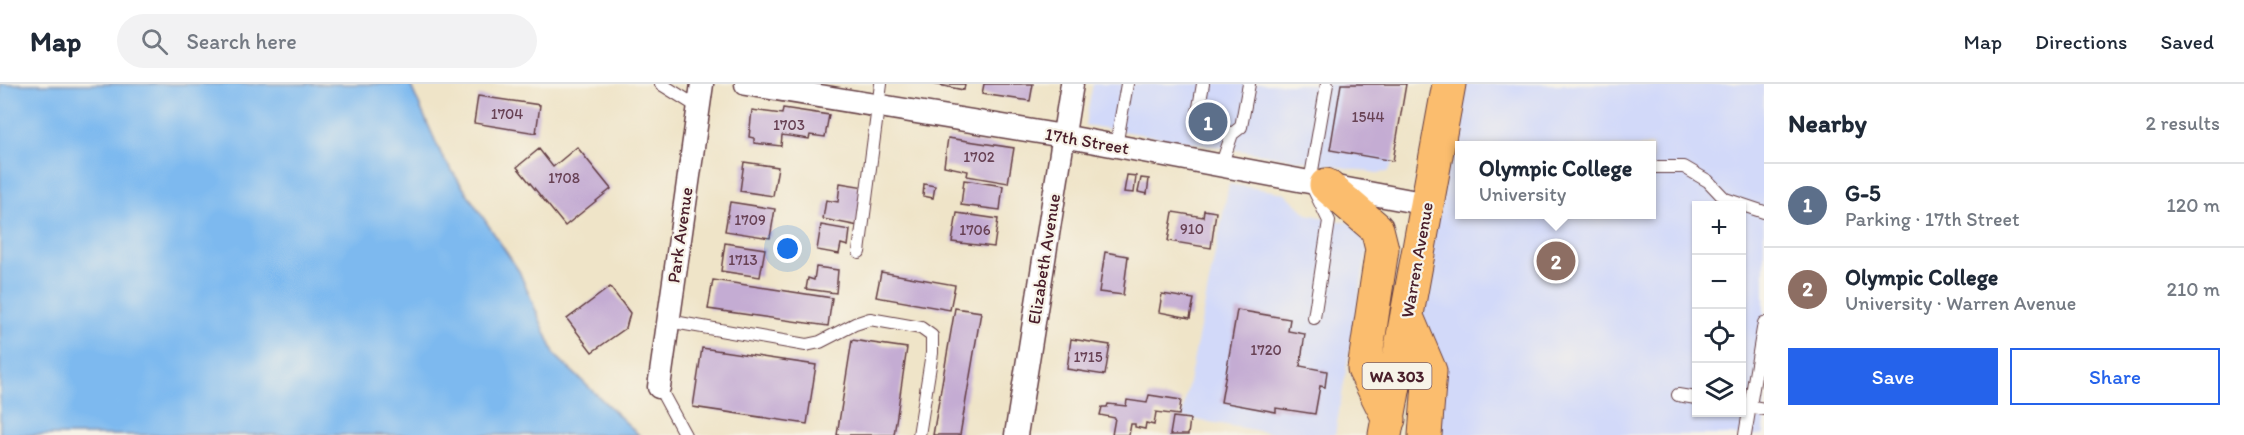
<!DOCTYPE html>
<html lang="en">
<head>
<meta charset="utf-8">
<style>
	:root { --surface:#fff; --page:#f2f2f3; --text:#1f2937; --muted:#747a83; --line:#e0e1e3; --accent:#2563eb }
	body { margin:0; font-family:Itim,sans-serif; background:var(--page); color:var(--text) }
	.controls { position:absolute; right:18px; bottom:18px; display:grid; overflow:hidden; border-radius:0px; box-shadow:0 2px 4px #0004 }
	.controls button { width:54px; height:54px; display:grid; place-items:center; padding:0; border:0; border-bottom:2px solid var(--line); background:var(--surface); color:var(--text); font:30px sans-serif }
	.you { position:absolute; left:788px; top:165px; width:21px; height:21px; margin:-15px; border:4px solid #fff; border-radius:50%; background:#1a73e8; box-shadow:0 0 0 9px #1a73e833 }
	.badge { display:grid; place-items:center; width:39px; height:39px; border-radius:50%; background:var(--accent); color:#fff; font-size:20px; font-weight:700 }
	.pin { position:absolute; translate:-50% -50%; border:3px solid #fff; box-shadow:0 2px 6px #0006 }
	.popup { position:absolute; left:1455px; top:57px; width:201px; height:78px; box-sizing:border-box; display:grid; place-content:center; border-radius:0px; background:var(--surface); filter:drop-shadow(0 2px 4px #0005); font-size:20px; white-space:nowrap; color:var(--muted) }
	.popup b { font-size:22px; color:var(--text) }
	.popup::after { content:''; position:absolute; left:50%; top:100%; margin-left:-12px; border:12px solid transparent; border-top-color:var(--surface) }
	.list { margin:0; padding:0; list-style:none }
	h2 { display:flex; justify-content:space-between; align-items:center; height:78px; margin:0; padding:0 24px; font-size:26px }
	h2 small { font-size:20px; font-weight:400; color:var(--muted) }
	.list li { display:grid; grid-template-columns:39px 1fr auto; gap:18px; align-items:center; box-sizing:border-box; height:84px; padding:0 24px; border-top:2px solid var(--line) }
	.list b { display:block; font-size:22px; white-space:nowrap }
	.list p { margin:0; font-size:20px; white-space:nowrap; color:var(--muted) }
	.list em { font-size:20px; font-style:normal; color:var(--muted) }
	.actions { display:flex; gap:12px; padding:18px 24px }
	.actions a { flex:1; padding:14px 0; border:2px solid var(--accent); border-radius:0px; text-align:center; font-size:21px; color:var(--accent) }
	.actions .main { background:var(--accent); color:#fff }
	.icon { flex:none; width:33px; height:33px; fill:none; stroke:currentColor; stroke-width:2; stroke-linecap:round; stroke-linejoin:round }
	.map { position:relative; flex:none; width:1764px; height:351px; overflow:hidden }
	header { display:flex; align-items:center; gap:36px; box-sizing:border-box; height:84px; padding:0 30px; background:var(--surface); border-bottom:2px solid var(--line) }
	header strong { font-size:28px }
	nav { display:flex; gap:33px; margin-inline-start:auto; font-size:21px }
	.search { width:420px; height:54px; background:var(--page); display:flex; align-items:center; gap:15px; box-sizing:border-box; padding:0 21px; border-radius:33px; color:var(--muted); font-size:22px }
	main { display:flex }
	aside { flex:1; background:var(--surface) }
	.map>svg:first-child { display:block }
</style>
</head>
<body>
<header>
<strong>Map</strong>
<div class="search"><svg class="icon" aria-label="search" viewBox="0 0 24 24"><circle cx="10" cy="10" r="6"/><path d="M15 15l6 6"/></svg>Search here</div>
<nav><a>Map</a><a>Directions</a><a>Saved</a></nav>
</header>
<main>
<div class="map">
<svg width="1764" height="351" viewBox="0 0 1764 351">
	<rect width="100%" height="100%" fill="#f7f3e8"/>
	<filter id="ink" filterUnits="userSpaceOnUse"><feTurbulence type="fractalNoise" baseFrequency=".0167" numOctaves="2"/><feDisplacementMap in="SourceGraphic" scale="12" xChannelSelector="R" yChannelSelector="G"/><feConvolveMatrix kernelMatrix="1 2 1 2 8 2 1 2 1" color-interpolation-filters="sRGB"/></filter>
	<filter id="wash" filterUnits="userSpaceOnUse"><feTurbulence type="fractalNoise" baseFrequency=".008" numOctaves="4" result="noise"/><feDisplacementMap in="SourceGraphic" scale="24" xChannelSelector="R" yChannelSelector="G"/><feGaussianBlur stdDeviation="1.35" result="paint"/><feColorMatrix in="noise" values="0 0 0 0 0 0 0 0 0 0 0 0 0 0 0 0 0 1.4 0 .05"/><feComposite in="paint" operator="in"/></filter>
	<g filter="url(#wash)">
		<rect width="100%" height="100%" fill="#efe4c8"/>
		<!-- built -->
		<path fill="#d2d9f9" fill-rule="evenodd" d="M1093,0H1406L1392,81L1387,88L1377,89L1085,41Z
			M1446,0H1764V351H1425L1407,233ZM1460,62H1652V130H1460ZM1696,122H1742V328H1696Z
			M1229,100L1285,109L1307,130L1353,140L1361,149L1367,166L1335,351H1282L1182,333Z"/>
		<!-- water -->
		<path fill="#7db9ef" stroke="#646c8d" stroke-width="1.5" d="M0,0H410L442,72L519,187L555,271L639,351H0Z"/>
		<g id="blocks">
			<!-- building -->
			<path fill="#c4acd3" d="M933,0H965L964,6Z
				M984,0H1033L1030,17L982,10Z
				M1341,0H1406L1393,77L1330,66Z
				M478,12L540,21L536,49L474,39Z
				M783,24L829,31L825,53L810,51L809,55L782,51L781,62L754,59V54L749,53L752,26L782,30Z
				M948,54L1014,64L1008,99L967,92L968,87L944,82Z
				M577,63L611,105L565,142L517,83L539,65L553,83Z
				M744,78L778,83L773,112L740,107Z
				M1127,91L1136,92L1134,109L1124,108Z
				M1141,94L1149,95L1147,110L1138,108Z
				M964,96L1003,102L1000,126L961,121Z
				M840,99L865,103L859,142L823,135L826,116L838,118Z
				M924,100L935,102L933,114L923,112Z
				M730,118L775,125L770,154L725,147Z
				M1204,126L1216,128L1211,164L1168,157L1173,128L1203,133Z
				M957,129L998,135L994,163L952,158Z
				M821,141L850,146L848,162L841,160L839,170L817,166Z
				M725,159L765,165L760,193L721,187Z
				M1105,168L1128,172L1123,211L1099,208Z
				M816,183L838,186L836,209L806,205L808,194L814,196Z
				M881,188L955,201L950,226L876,213Z
				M713,196L832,214L828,242L708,225Z
				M610,203L630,229L626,244L592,268L567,235Z
				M1162,210L1194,215L1190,234L1159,228Z
				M955,224L981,228L960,351H933Z
				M1237,226L1290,235L1288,247L1305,250L1300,282L1327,287L1325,303L1320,302L1315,330L1276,324V328L1221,318Z
				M1071,255L1110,261L1105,291L1067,285Z
				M852,256L907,264L894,351H837Z
				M702,264L816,281L807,340L693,323Z
				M1149,311L1181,316L1179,331L1156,328L1154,341L1146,339L1145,345L1135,343V340H1131L1129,351H1112L1115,334L1100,331L1102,323H1107L1108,320L1126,322L1127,316L1147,319Z
				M1173,333L1190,335L1188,351H1170Z"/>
		</g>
	</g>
	<g filter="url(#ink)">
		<use href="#blocks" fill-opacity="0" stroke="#633d43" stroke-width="1.5"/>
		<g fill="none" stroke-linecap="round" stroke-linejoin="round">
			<!-- lane casing -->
			<g stroke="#633d43" stroke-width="14">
				<path id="lane" d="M661,0L698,23
					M1203,0L1197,35L1232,50
					M1116,62L1127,0
					M1221,82L1232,50L1241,43L1249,0
					M1652,83H1684L1708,97L1725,115L1764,128
					M859,168L881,0
					M1314,234L1329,137L1310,98L1327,0
					M668,237L806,261L820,258L855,240L870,235L921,244L932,252V269L919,351
					M659,303L685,351
					M1678,311L1696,314
					M1742,321L1764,325
					M1745,351L1764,239"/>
			</g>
			<!-- street casing -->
			<g stroke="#633d43" stroke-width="25">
				<path id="street" d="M746,0L1063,52L1427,120
					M659,303L702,0
					M1016,351L1072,0"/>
			</g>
			<!-- primary casing -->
			<g stroke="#633d43" stroke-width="35">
				<path id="primary" d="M1326,101L1377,145L1382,165L1364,285L1389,335
					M1407,233L1430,287L1425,351
					M1385,351L1449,0"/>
			</g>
			<!-- lane -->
			<use href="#lane" stroke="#fff" stroke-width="12"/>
			<!-- street -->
			<use href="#street" stroke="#fff" stroke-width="22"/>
			<!-- primary -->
			<use href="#primary" stroke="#fbbd6e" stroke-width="33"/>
		</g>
	</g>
	<g text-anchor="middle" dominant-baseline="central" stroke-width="4.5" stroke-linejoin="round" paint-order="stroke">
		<!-- number labels -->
		<g font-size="15" fill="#684255">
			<text x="507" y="30">1704</text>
			<text x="1368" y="33">1544</text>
			<text x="789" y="41">1703</text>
			<text x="979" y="73">1702</text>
			<text x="564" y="94">1708</text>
			<text x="750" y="136">1709</text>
			<text x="1192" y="145">910</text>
			<text x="975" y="146">1706</text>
			<text x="743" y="176">1713</text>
			<text x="1266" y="266">1720</text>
			<text x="1088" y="273">1715</text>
		</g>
		<!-- shield labels -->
		<rect fill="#f7f3e8" stroke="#7e5f64" stroke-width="1.5" x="1362.5" y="279" width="69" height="26" rx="4.5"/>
		<g font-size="16" font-weight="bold" fill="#4a1f2b">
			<text x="1397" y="292">WA 303</text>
		</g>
		<!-- street labels -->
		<g font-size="18" fill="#4a1f2b" stroke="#f7f3e8">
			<text transform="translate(1087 57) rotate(10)">17th Street</text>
			<text transform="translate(680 151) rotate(-82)">Park Avenue</text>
			<text transform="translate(1044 175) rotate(-81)">Elizabeth Avenue</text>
			<text transform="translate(1417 176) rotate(-80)">Warren Avenue</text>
		</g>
	</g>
</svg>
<div class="controls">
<button>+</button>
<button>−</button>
<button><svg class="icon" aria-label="locate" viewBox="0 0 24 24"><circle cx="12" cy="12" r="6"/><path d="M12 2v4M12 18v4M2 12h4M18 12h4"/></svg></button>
<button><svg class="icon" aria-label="layers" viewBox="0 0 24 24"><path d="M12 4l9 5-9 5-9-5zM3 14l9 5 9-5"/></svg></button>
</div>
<div class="you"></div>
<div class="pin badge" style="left:1208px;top:38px;background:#5c6f8a">1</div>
<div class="pin badge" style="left:1556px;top:177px;background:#8d6e63">2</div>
<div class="popup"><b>Olympic College</b>University</div>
</div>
<aside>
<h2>Nearby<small>2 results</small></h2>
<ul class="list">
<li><span class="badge" style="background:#5c6f8a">1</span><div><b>G-5</b><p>Parking · 17th Street</p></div><em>120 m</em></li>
<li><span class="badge" style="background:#8d6e63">2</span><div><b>Olympic College</b><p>University · Warren Avenue</p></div><em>210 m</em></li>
</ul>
<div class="actions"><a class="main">Save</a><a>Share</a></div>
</aside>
</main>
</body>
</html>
